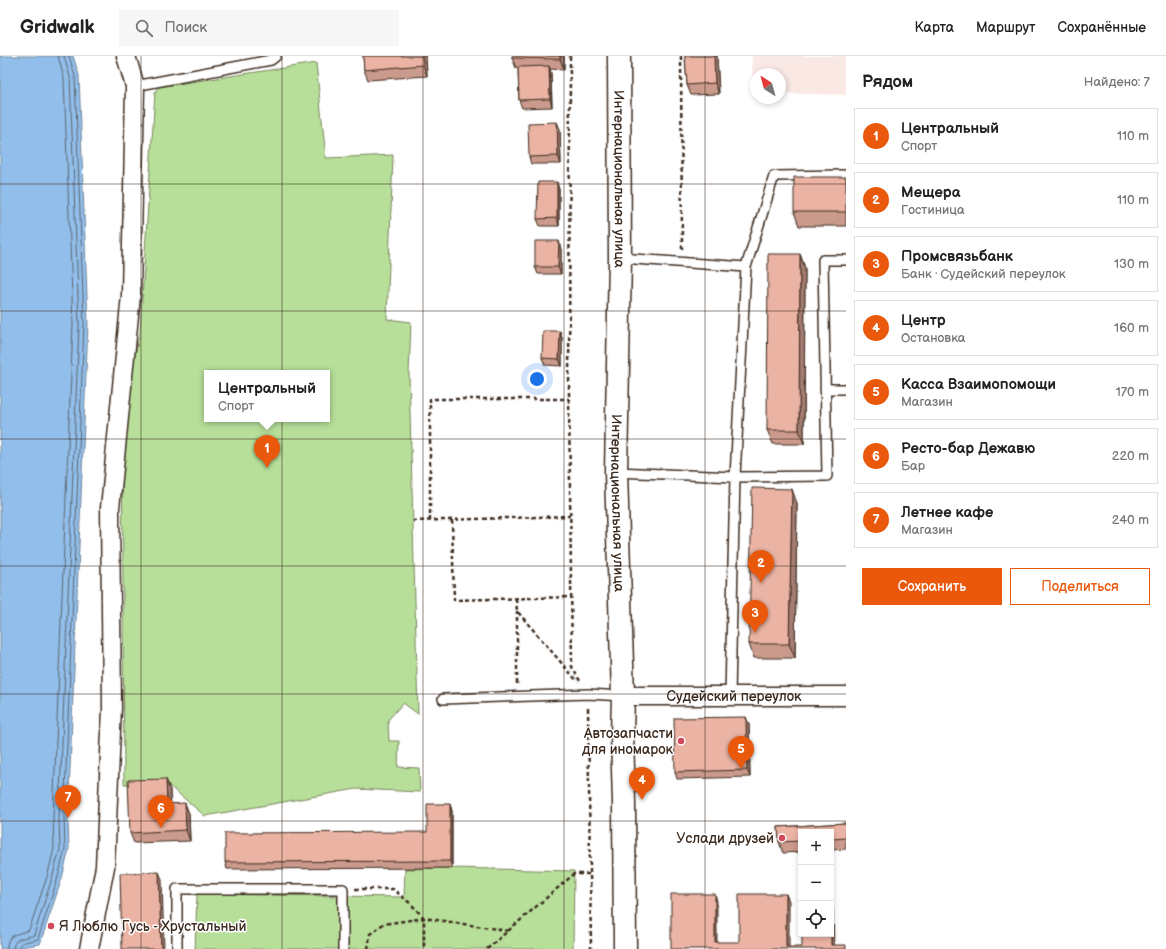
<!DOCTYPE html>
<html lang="ru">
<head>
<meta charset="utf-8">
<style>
	:root { --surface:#fff; --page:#f6f6f6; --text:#222; --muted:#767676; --line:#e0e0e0; --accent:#ea580c }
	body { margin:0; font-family:"Balsamiq Sans",sans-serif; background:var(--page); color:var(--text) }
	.controls { position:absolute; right:12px; bottom:12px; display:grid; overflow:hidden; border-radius:0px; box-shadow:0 2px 6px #0003 }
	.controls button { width:36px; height:36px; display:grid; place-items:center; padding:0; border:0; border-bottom:1px solid var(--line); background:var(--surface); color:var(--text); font:20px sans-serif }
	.compass { position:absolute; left:750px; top:12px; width:36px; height:36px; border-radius:50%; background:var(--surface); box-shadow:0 2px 6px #0003; rotate:324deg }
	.you { position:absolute; left:537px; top:323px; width:14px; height:14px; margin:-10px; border:3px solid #fff; border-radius:50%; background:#1a73e8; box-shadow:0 0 0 6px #1a73e833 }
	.badge { display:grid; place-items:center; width:26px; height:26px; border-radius:50%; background:var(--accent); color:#fff; font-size:13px; font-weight:700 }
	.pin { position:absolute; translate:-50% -33px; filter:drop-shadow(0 1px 2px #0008) }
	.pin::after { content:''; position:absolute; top:21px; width:14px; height:12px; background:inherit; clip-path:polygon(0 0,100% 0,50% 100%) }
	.popup { position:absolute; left:204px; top:314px; width:126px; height:52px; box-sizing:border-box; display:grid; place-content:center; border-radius:0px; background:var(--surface); filter:drop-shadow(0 1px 3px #0005); font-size:13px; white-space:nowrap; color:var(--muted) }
	.popup b { font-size:15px; color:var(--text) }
	.popup::after { content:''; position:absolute; left:50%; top:100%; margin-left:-8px; border:8px solid transparent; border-top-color:var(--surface) }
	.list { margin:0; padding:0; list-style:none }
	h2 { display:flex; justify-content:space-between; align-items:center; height:52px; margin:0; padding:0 16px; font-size:17px }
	h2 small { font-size:13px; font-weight:400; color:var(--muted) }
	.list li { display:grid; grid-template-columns:26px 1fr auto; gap:12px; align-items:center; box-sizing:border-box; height:56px; margin:0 8px 8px; padding:0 8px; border:1px solid var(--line); border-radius:0px }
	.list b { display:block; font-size:15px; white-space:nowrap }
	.list p { margin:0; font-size:13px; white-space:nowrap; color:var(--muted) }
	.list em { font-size:13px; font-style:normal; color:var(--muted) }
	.actions { display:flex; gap:8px; padding:12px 16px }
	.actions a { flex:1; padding:9px 0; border:1px solid var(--accent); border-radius:0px; text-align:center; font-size:14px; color:var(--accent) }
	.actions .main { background:var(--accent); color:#fff }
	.icon { flex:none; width:22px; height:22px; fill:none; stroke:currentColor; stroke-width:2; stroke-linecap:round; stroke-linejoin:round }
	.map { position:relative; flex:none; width:846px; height:893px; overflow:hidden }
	header { display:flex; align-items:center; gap:24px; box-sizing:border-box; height:56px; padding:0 20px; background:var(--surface); border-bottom:1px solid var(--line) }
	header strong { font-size:19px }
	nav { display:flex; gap:22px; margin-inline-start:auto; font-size:14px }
	.search { width:280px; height:36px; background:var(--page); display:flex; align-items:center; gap:10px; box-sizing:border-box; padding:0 14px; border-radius:0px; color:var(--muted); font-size:15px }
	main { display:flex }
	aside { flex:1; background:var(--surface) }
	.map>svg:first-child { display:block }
</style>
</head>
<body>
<header>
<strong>Gridwalk</strong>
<div class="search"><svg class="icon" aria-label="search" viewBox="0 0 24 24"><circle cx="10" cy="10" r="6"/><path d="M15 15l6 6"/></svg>Поиск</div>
<nav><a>Карта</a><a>Маршрут</a><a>Сохранённые</a></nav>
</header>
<main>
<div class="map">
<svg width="846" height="893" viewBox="0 0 846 893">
	<rect width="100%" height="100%" fill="#fff"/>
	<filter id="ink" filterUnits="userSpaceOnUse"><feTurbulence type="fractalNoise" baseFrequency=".025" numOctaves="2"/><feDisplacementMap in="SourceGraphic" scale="8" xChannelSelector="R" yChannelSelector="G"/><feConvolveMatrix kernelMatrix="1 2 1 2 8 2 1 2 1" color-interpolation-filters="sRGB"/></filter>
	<g filter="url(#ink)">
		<!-- built -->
		<path fill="#f9e8e3" d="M752,0H846V39L780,37V18H756V36H753Z"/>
		<!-- green -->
		<path fill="#b7df9a" stroke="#79845c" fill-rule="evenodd" d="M316,7L326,102L393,99L387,263L411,266L409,318L418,658L403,647L388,664L389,685H399L398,711L419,712L420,736L356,733L205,760L167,728H124L122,359L140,276L155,36L158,31ZM207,317H327V363H207Z
			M452,812L574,815L573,893H195L197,838L404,841L405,813Z"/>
		<!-- water -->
		<path fill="#91beea" stroke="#6f8398" d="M0,0H73L79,19L88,268L68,762L69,793L62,822L40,888L15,892L0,893Z"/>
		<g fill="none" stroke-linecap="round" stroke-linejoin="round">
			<!-- shore -->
			<path stroke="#5d6570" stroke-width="1" d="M7,893C7,876 18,879 29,874L48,818L54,792L53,762L73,268L64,22L58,0
				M13,893C14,880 25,883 34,879L53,819L60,793L59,762L79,268L70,21L64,0
				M18,893C19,884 31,886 38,883L58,821L65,793L64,762L84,268L75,20L69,0"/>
			<!-- lane casing -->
			<g stroke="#3b2a1e" stroke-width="12">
				<path id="lane" d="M135,30L271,4L276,0
					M620,202L746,211L774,120L846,119
					M825,333H846
					M616,416L735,421L746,211
					M730,639L735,421L827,420L823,204H846
					M443,643L588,638L623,640
					M177,893V833H343V893"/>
			</g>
			<!-- street casing -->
			<g stroke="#3b2a1e" stroke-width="21">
				<g id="street">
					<path id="s1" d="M623,640H846"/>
					<path d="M89,893L105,811L112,652L110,452L131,239L135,30L126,0"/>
				</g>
			</g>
			<!-- secondary casing -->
			<g stroke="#3b2a1e" stroke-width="25">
				<g id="secondary">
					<path id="s2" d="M619,0L620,202L616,416L623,640L622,679L624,747L625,893"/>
				</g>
			</g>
			<!-- path -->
			<path stroke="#3b2a1e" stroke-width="2.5" stroke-dasharray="4 3" stroke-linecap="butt" d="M570,0L569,343L572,611L580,625
				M681,0L682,194
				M452,464L454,544L571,541
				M413,465L570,460
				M430,465V343H569
				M516,543L517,555L577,625
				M517,628V555
				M588,652L591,893
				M355,833H393L411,848L424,862V893
				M368,893L370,878L383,868L424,862L510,875
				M487,893L574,818H590"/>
			<!-- lane -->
			<use href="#lane" stroke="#fff" stroke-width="9"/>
			<!-- street -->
			<use href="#street" stroke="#fff" stroke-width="18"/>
			<!-- secondary -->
			<use href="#secondary" stroke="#fff" stroke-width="22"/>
		</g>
		<!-- wall -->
		<path fill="#ca9a8c" stroke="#3b2a1e" d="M363,0H426L427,20L368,24L364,14Z
			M512,0H564V14L550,13L551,17L552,51L522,52L519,44L518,12H516L512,2Z
			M685,0H717L719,38L691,39L687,29Z
			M560,73L561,108H531L529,101Z
			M846,121V170H799L794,156Z
			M559,133V170H540L537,163Z
			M561,193V218H538L535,211Z
			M800,198L805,212L804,388H773L767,374Z
			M560,275L562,282V310L545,309L542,302Z
			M797,447L795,602H754L749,588Z
			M749,668L750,721L677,723L675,716Z
			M166,723L170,734V748L189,757L190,785L134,787L130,777Z
			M450,748L452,755V812L227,813L225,806L427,776Z
			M846,767V793L831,794V776H801V796L783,797L779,786L778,771Z"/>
		<!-- shaded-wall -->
		<path fill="#a47d72" stroke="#3b2a1e" d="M422,0H426L427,20L423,9Z
			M560,0H564V14L560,3Z
			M714,0H717L719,38L715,27Z
			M549,10L551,17L552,51L550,43Z
			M557,66L560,73L561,108L558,100Z
			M557,126L559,133V170L557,162Z
			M559,185L561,193V218L558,211Z
			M800,198L805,212L804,388L799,374Z
			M560,275L562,282V310L559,303Z
			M792,433L797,447L795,602L789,588Z
			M746,661L749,668L750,721L747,714Z
			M166,723L170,734L171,758L167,748Z
			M185,747L189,757L190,785L186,774Z
			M450,748L452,755V812L450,805Z
			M159,816L162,823L164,893H161Z
			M715,838L717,845V893L715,886Z
			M786,838L789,845V893L786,891Z
			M831,846L833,852L834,893L831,889Z"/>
		<!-- building -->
		<path fill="#ebb3a3" stroke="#3b2a1e" d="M363,0H422L423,9L364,14Z
			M512,0H560V3L512,2Z
			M685,0H714L715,27L687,29Z
			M549,10L550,43L519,44L518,11Z
			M557,66L558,100L529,101L528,67Z
			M794,121H846V156H794Z
			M538,126H557V162L537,163Z
			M535,185H559L558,211H535Z
			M768,198H800L799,374H767Z
			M543,275H560L559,303L542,302Z
			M752,432L792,433L789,588H749Z
			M746,661L747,714L675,716L674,662Z
			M166,723L167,748L185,747L186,774L130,777L128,724Z
			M427,748H450V805L225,806V777L427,776Z
			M846,767V782L831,783V776H801V785L779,786L778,771Z
			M159,816L161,893H122L120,817Z
			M671,838H715V886H739V838H786V891H802V878H831V889H846V893H671Z"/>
	</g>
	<!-- grid -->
	<path fill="none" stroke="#3b2a1e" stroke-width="1" stroke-opacity="0.55" d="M141,0V893M282,0V893M423,0V893M564,0V893M705,0V893M0,128H846M0,255H846M0,383H846M0,510H846M0,638H846M0,765H846"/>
	<!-- markers -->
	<g fill="#d1495b" stroke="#fff" stroke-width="1.5">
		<circle cx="681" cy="685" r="4"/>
		<circle cx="782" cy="782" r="4"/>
		<circle cx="51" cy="870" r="4"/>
	</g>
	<g text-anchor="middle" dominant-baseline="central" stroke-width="3" stroke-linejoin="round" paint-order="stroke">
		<!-- street labels -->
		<g font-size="14" fill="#3b2a1e" stroke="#fff">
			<text stroke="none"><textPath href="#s2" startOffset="123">Интернациональная улица</textPath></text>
			<text stroke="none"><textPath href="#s2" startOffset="447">Интернациональная улица</textPath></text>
			<text stroke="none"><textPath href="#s1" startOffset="111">Судейский переулок</textPath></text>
		</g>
		<!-- poi labels -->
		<g font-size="14" fill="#3b2a1e" stroke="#fff" text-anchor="end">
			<text x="673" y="677">Автозапчасти<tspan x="673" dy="16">для иномарок</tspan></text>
			<text x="774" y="782">Услади друзей</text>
			<text x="59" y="870" text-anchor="start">Я Люблю Гусь - Хрустальный</text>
		</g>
	</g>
</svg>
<div class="controls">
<button>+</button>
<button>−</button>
<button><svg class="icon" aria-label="locate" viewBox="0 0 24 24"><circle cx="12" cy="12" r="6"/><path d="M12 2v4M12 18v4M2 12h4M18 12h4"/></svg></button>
</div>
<svg class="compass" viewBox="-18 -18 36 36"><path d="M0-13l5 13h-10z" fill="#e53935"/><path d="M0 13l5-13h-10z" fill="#767676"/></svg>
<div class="you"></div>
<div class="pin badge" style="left:267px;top:412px">1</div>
<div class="popup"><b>Центральный</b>Спорт</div>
<div class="pin badge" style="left:761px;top:527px">2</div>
<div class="pin badge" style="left:755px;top:577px">3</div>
<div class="pin badge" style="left:642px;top:744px">4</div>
<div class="pin badge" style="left:741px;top:713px">5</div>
<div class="pin badge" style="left:161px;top:772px">6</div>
<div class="pin badge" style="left:68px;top:762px">7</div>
</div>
<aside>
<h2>Рядом<small>Найдено: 7</small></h2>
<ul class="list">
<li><span class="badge">1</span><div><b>Центральный</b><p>Спорт</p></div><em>110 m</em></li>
<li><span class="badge">2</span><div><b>Мещера</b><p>Гостиница</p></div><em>110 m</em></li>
<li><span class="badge">3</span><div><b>Промсвязьбанк</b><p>Банк · Судейский переулок</p></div><em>130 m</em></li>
<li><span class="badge">4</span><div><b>Центр</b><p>Остановка</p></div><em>160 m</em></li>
<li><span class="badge">5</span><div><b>Касса Взаимопомощи</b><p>Магазин</p></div><em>170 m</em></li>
<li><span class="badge">6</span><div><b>Ресто-бар Дежавю</b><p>Бар</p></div><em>220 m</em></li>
<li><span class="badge">7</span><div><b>Летнее кафе</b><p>Магазин</p></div><em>240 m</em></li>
</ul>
<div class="actions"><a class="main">Сохранить</a><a>Поделиться</a></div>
</aside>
</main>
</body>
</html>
